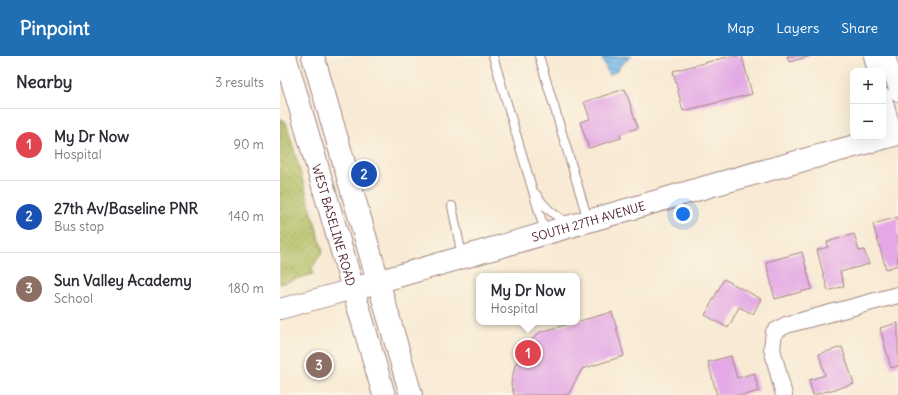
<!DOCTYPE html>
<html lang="en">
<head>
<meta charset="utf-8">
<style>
	:root { --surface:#fff; --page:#f2f2f3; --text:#2b2b33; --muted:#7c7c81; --line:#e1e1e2; --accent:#1f6fb2 }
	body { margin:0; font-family:Delius,sans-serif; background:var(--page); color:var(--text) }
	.controls { position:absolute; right:12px; top:12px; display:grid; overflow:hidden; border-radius:8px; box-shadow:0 4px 16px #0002 }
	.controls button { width:36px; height:36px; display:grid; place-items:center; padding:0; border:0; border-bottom:1px solid var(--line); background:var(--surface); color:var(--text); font:20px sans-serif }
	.you { position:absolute; left:403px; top:158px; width:14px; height:14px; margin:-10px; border:3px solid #fff; border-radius:50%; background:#1a73e8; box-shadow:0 0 0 6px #1a73e833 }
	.badge { display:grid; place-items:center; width:26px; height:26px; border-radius:50%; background:var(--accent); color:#fff; font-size:13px; font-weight:700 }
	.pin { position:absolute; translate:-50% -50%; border:2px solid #fff; box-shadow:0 1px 4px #0006 }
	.popup { position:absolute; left:196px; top:217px; width:104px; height:52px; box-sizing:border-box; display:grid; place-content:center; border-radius:8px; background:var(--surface); filter:drop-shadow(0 1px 3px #0005); font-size:13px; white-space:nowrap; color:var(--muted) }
	.popup b { font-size:15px; color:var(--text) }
	.popup::after { content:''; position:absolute; left:50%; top:100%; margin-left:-8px; border:8px solid transparent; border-top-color:var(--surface) }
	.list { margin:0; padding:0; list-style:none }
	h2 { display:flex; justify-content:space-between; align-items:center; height:52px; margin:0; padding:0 16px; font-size:17px }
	h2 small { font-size:13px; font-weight:400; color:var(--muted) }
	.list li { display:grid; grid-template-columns:26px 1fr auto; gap:12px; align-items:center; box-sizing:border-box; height:72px; padding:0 16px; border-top:1px solid var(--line) }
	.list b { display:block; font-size:15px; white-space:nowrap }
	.list p { margin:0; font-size:13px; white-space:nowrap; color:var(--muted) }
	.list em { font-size:13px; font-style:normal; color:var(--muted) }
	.map { position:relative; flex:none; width:618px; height:339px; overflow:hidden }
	header { display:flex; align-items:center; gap:24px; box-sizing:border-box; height:56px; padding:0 20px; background:var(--accent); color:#fff }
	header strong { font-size:19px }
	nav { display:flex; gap:22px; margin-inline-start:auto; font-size:14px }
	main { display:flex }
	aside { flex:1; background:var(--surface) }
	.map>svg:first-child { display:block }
</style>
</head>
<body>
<header>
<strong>Pinpoint</strong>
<nav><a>Map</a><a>Layers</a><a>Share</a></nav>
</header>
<main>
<aside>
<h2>Nearby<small>3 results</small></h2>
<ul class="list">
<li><span class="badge" style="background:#e0444e">1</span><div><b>My Dr Now</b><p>Hospital</p></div><em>90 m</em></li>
<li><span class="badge" style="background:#1a4fb4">2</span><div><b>27th Av/Baseline PNR</b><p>Bus stop</p></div><em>140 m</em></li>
<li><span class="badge" style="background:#8d6e63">3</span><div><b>Sun Valley Academy</b><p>School</p></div><em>180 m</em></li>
</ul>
</aside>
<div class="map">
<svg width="618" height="339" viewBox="0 0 618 339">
	<defs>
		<pattern id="grass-dots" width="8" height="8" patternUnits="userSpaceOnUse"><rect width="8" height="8" fill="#afbc5f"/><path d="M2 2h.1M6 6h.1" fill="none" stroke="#90984f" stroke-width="1.8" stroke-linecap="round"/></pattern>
		<pattern id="water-rules" width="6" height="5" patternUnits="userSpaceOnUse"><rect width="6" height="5" fill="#73b8e9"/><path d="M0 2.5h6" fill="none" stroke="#6095bd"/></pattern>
	</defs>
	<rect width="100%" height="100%" fill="#fcf5e5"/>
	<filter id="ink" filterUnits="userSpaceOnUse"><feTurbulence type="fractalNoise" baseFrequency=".025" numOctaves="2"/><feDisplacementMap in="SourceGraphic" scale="8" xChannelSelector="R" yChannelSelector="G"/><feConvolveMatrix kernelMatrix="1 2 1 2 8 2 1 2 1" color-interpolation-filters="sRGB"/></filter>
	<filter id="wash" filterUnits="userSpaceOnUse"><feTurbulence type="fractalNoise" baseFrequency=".012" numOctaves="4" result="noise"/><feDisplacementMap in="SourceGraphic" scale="16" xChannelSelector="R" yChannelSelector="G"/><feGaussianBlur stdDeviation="0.9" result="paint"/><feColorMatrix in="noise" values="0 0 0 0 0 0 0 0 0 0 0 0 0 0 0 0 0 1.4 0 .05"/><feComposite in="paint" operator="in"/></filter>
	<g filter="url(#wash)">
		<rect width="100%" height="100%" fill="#f8ead4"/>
		<!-- grass -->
		<path fill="url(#grass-dots)" stroke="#7c6e45" d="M0,62L6,66L43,195L32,212L33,218L0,228Z"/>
		<!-- water -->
		<path fill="url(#water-rules)" stroke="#5e6c8a" d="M327,0H352L340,10L338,14L329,19L322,3Z"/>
		<g id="blocks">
			<!-- building -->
			<path fill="#e3a8e5" d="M451,0H462L472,38L403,55L393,15Z
				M507,0H531L509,6Z
				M345,33L358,72L340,78L341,82L309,92L300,66L310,63L304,46Z
				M618,161V209L606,213L593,168Z
				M574,178L579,195L584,194L589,208L560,216L564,230L548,235L537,194L548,191L547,186Z
				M522,196L532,233L495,243L486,206Z
				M444,223L481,243L473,258L459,251L448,272L425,259Z
				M332,256L344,300L302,313L288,339H234L231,328L235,309L245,290L260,276Z
				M618,267V310L611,312L600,272Z
				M562,291L574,328L533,339L529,324L545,319L539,298Z
				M451,300L457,322L474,317L479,335L465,339H437L428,306Z"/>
		</g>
	</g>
	<g filter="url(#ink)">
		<use href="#blocks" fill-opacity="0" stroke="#a18480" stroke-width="1"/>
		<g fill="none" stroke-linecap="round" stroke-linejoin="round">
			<!-- service casing -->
			<g stroke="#a18480" stroke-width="10">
				<path id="service" d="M213,0L265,176
					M259,0L308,164
					M256,138C264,150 276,162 289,166
					M172,150L182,200"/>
			</g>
			<!-- minor casing -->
			<g stroke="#a18480" stroke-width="18">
				<path id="minor" d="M592,0L596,15
					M607,0L618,37
					M603,40L614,79
					M504,339L492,293L494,276L506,269L618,239"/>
			</g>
			<!-- tertiary casing -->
			<g stroke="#a18480" stroke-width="22">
				<path id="tertiary" d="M0,253L73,233"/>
			</g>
			<!-- secondary casing -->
			<g stroke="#a18480" stroke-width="24">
				<g id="secondary">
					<path id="s1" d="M73,233L433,129L618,78"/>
				</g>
			</g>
			<!-- primary casing -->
			<g stroke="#a18480" stroke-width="24">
				<g id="primary">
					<path id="s2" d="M5,0L104,339"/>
					<path d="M33,0L131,339"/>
				</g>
			</g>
			<!-- service -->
			<use href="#service" stroke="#fff" stroke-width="8"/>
			<!-- minor -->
			<use href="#minor" stroke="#fff" stroke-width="16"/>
			<!-- tertiary -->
			<use href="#tertiary" stroke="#fff" stroke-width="20"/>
			<!-- secondary -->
			<use href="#secondary" stroke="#fff" stroke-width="22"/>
			<!-- primary -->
			<use href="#primary" stroke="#fff" stroke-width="22"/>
		</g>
	</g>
	<g text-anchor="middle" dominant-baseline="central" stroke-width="3.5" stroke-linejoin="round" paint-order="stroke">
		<!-- street labels -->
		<g font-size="12" fill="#4a1f2b" stroke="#fcf5e5">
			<text stroke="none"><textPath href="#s1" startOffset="245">SOUTH 27TH AVENUE</textPath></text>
			<text stroke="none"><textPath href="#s2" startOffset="176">WEST BASELINE ROAD</textPath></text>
		</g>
	</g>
</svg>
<div class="controls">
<button>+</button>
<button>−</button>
</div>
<div class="you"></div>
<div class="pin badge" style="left:248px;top:297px;background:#e0444e">1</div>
<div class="popup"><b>My Dr Now</b>Hospital</div>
<div class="pin badge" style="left:84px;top:118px;background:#1a4fb4">2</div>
<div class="pin badge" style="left:39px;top:309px;background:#8d6e63">3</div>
</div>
</main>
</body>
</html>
